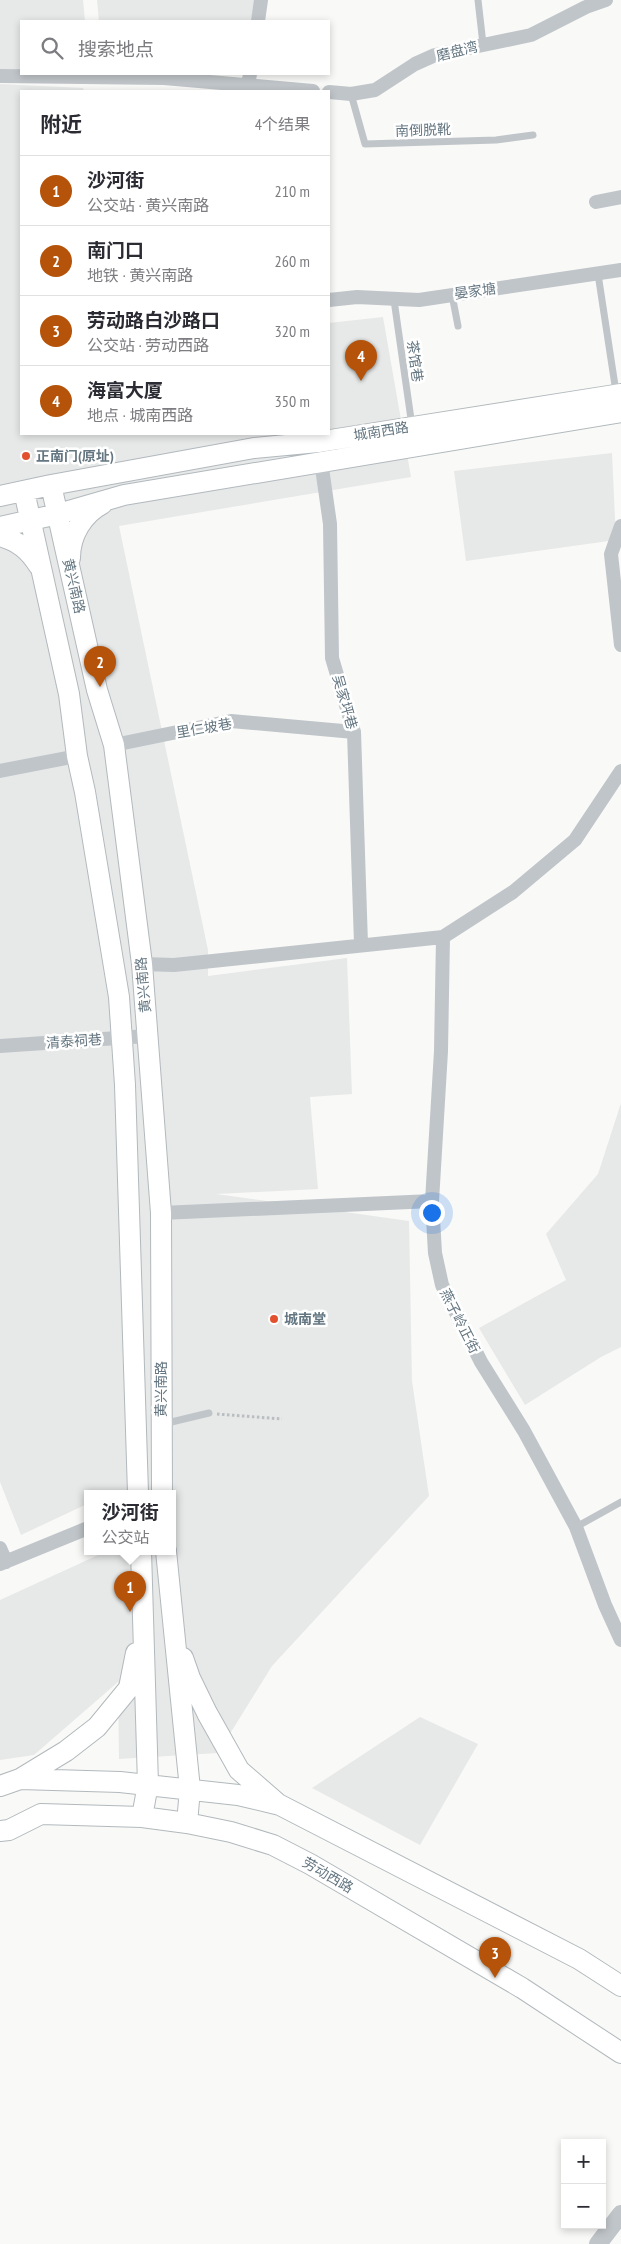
<!DOCTYPE html>
<html lang="zh">
<head>
<meta charset="utf-8">
<style>
	:root { --surface:#fff; --page:#f2f2f3; --text:#2b2b33; --muted:#7c7c81; --line:#e1e1e2; --accent:#b45309 }
	body { margin:0; font-family:"PT Sans Narrow","Noto Sans SC",sans-serif; background:var(--page); color:var(--text) }
	.controls { position:absolute; right:15px; bottom:15px; display:grid; overflow:hidden; border-radius:0px; box-shadow:0 2px 8px #0003 }
	.controls button { width:45px; height:45px; display:grid; place-items:center; padding:0; border:0; border-bottom:1px solid var(--line); background:var(--surface); color:var(--text); font:25px sans-serif }
	.you { position:absolute; left:431px; top:1212px; width:18px; height:18px; margin:-12px; border:4px solid #fff; border-radius:50%; background:#1a73e8; box-shadow:0 0 0 8px #1a73e833 }
	.badge { display:grid; place-items:center; width:32px; height:32px; border-radius:50%; background:var(--accent); color:#fff; font-size:16px; font-weight:700 }
	.pin { position:absolute; translate:-50% -41px; filter:drop-shadow(0 1px 2px #0008) }
	.pin::after { content:''; position:absolute; top:26px; width:18px; height:15px; background:inherit; clip-path:polygon(0 0,100% 0,50% 100%) }
	.popup { position:absolute; left:84px; top:1490px; width:92px; height:65px; box-sizing:border-box; display:grid; place-content:center; border-radius:0px; background:var(--surface); filter:drop-shadow(0 1px 4px #0005); font-size:16px; white-space:nowrap; color:var(--muted) }
	.popup b { font-size:19px; color:var(--text) }
	.popup::after { content:''; position:absolute; left:50%; top:100%; margin-left:-10px; border:10px solid transparent; border-top-color:var(--surface) }
	.list { margin:0; padding:0; list-style:none }
	h2 { display:flex; justify-content:space-between; align-items:center; height:65px; margin:0; padding:0 20px; font-size:21px }
	h2 small { font-size:16px; font-weight:400; color:var(--muted) }
	.list li { display:grid; grid-template-columns:32px 1fr auto; gap:15px; align-items:center; box-sizing:border-box; height:70px; padding:0 20px; border-top:1px solid var(--line) }
	.list b { display:block; font-size:19px; white-space:nowrap }
	.list p { margin:0; font-size:16px; white-space:nowrap; color:var(--muted) }
	.list em { font-size:16px; font-style:normal; color:var(--muted) }
	.icon { flex:none; width:28px; height:28px; fill:none; stroke:currentColor; stroke-width:2; stroke-linecap:round; stroke-linejoin:round }
	.map { position:relative; flex:none; width:621px; height:2244px; overflow:hidden }
	.search { position:absolute; background:var(--surface); box-shadow:0 2px 8px #0003; left:20px; top:20px; width:310px; height:55px; display:flex; align-items:center; gap:12px; box-sizing:border-box; padding:0 18px; border-radius:0px; color:var(--muted); font-size:19px }
	.panel { position:absolute; background:var(--surface); box-shadow:0 2px 8px #0003; left:20px; top:90px; width:310px; height:345px; border-radius:0px }
	.map>svg:first-child { display:block }
</style>
</head>
<body>
<div class="map">
<svg width="621" height="2244" viewBox="0 0 621 2244">
	<rect width="100%" height="100%" fill="#f9f9f7"/>
	<!-- built -->
	<path fill="#e7e8e8" d="M0,0H83L85,21H21V74H44L0,83Z
		M97,0H255L251,21H99Z
		M0,84L83,88L84,91H21V434H329V323L383,317L411,477L119,526L208,950V976L347,958L352,1094L310,1097L318,1189L216,1194L409,1221L412,1381L429,1496L272,1666L218,1753L119,1759L118,1682L34,1755L0,1760V1600L107,1551H172V1493H118V1490L110,1493H88L87,1504L21,1535L0,1482Z
		M612,453L616,540L466,561L454,471Z
		M621,1103V1347L601,1357L525,1405L479,1328L566,1280L546,1234L598,1174Z
		M420,1717L478,1744L420,1845L312,1788Z"/>
	<g fill="none" stroke-linecap="round" stroke-linejoin="round">
		<!-- secondary casing -->
		<g stroke="#b2b9bd" stroke-width="22">
			<path id="secondary" d="M51,485L97,690L114,745L142,964L161,1213L162,1493
				M24,491L69,694L77,756L85,792L119,997L125,1085L138,1493
				M0,496L51,485L254,448L318,442L621,394
				M0,527L58,514L124,495L621,412
				M0,536C18,541 29,550 39,566
				M70,558C70,535 83,514 102,504
				M141,1551L148,1784L142,1817
				M166,1551L190,1789L187,1823
				M183,1658L190,1678L207,1713L239,1770L277,1803
				M20,1779L66,1751L97,1727L129,1688L136,1653
				M0,1786L20,1779L120,1782L238,1795L280,1805L579,1959L621,1986
				M0,1831L9,1830L41,1814L142,1817L187,1823L231,1832L273,1845L310,1864L522,1988L621,2053"/>
		</g>
		<!-- path -->
		<path stroke="#babec1" stroke-width="3" stroke-dasharray="2.5 2.5" stroke-linecap="butt" d="M217,1414L282,1419"/>
		<!-- service -->
		<path stroke="#c0c5c9" stroke-width="7" d="M478,0L483,44
			M351,94L365,144L496,140L533,135
			M598,274L616,392
			M452,295L458,326
			M394,300L412,426
			M163,1424L209,1413
			M576,1527L621,1502"/>
		<!-- minor -->
		<path stroke="#c0c5c9" stroke-width="14" d="M258,21L261,0
			M0,76L164,78L313,91
			M247,91L250,74
			M329,92L351,94L375,90L415,64L435,55L531,35L586,7L606,0
			M596,202L621,197
			M329,300L357,297L419,300L621,270
			M321,461L330,524L332,658L354,732L361,944
			M621,526L611,554L621,645
			M114,745L231,721L354,732
			M0,771L77,756
			M443,937L441,1051L432,1201L435,1253L442,1285L481,1362L524,1431L576,1527L605,1605L621,1640
			M142,964L174,965L443,937L513,892L575,840L621,771
			M0,1046L147,1036
			M161,1213L432,1201
			M0,1548L6,1562
			M0,1564L88,1528"/>
		<!-- tertiary -->
		<path stroke="#c0c5c9" stroke-width="18" d="M598,2244L621,2214"/>
		<!-- secondary -->
		<use href="#secondary" stroke="#fff" stroke-width="20"/>
	</g>
	<!-- markers -->
	<g fill="#e2502d" stroke="#fff" stroke-width="2">
		<circle cx="26" cy="456" r="5"/>
		<circle cx="274" cy="1319" r="5"/>
	</g>
	<g text-anchor="middle" dominant-baseline="central" stroke-width="5" stroke-linejoin="round" paint-order="stroke">
		<!-- street labels -->
		<g font-size="14" fill="#647681" stroke="#fff">
			<text transform="translate(457 51) rotate(-14)">磨盘湾</text>
			<text transform="translate(423 130) rotate(-2)">南倒脱靴</text>
			<text transform="translate(475 291) rotate(-8)">晏家塘</text>
			<text transform="translate(415 361) rotate(82)">茶馆巷</text>
			<text transform="translate(381 431) rotate(-9)">城南西路</text>
			<text transform="translate(74 586) rotate(77)">黄兴南路</text>
			<text transform="translate(345 702) rotate(74)">吴家坪巷</text>
			<text transform="translate(204 728) rotate(-10)">里仁坡巷</text>
			<text transform="translate(143 985) rotate(-95)">黄兴南路</text>
			<text transform="translate(74 1041) rotate(-4)">清泰祠巷</text>
			<text transform="translate(460 1321) rotate(63)">燕子岭正街</text>
			<text transform="translate(161 1389) rotate(-90)">黄兴南路</text>
			<text transform="translate(328 1875) rotate(30)">劳动西路</text>
		</g>
		<!-- poi labels -->
		<g font-size="14" font-weight="bold" fill="#647681" stroke="#fff" text-anchor="start">
			<text x="36" y="456">正南门(原址)</text>
			<text x="284" y="1319">城南堂</text>
		</g>
	</g>
</svg>
<div class="controls">
<button>+</button>
<button>−</button>
</div>
<div class="you"></div>
<div class="pin badge" style="left:130px;top:1612px">1</div>
<div class="popup"><b>沙河街</b>公交站</div>
<div class="pin badge" style="left:100px;top:687px">2</div>
<div class="pin badge" style="left:495px;top:1978px">3</div>
<div class="pin badge" style="left:361px;top:381px">4</div>
<div class="search"><svg class="icon" aria-label="search" viewBox="0 0 24 24"><circle cx="10" cy="10" r="6"/><path d="M15 15l6 6"/></svg>搜索地点</div>
<section class="panel">
<h2>附近<small>4个结果</small></h2>
<ul class="list">
<li><span class="badge">1</span><div><b>沙河街</b><p>公交站 · 黄兴南路</p></div><em>210 m</em></li>
<li><span class="badge">2</span><div><b>南门口</b><p>地铁 · 黄兴南路</p></div><em>260 m</em></li>
<li><span class="badge">3</span><div><b>劳动路白沙路口</b><p>公交站 · 劳动西路</p></div><em>320 m</em></li>
<li><span class="badge">4</span><div><b>海富大厦</b><p>地点 · 城南西路</p></div><em>350 m</em></li>
</ul>
</section>
</div>
</body>
</html>
